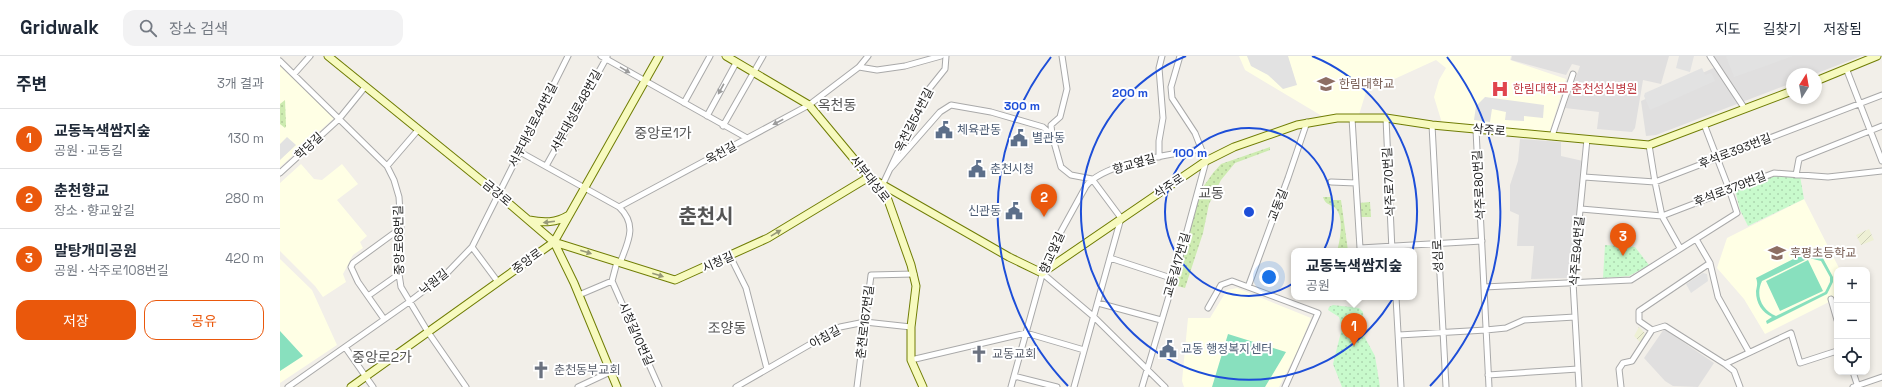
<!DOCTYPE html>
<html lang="ko">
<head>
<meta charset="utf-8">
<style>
	:root { --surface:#fff; --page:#f2f2f3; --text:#1f2937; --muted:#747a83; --line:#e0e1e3; --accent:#ea580c }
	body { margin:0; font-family:"Space Grotesk","Noto Sans KR",sans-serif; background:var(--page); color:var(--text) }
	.controls { position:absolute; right:12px; bottom:12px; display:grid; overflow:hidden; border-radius:8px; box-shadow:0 2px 6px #0003 }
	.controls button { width:36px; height:36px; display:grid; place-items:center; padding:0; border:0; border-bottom:1px solid var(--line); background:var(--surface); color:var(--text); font:20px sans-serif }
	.compass { position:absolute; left:1506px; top:12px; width:36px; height:36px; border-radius:50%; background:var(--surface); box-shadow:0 2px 6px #0003; rotate:11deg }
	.you { position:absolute; left:989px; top:221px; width:14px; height:14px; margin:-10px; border:3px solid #fff; border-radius:50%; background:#1a73e8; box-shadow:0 0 0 6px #1a73e833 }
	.badge { display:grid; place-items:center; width:26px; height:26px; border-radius:50%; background:var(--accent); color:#fff; font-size:13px; font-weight:700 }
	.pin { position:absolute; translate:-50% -33px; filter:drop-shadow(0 1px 2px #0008) }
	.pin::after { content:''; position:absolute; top:21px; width:14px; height:12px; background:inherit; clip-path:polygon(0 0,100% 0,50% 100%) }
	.popup { position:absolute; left:1011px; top:192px; width:126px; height:52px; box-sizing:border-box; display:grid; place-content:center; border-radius:8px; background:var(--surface); filter:drop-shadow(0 1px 3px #0005); font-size:13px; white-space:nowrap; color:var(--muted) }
	.popup b { font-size:15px; color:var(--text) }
	.popup::after { content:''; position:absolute; left:50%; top:100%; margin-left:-8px; border:8px solid transparent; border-top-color:var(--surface) }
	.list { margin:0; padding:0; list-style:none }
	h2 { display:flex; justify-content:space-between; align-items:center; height:52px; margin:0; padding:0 16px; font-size:17px }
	h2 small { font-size:13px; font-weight:400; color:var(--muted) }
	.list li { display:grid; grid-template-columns:26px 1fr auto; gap:12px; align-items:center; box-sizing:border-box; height:60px; padding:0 16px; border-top:1px solid var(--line) }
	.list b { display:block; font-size:15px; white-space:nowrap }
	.list p { margin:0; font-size:13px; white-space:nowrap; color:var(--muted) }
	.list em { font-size:13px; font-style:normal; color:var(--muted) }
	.actions { display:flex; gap:8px; padding:12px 16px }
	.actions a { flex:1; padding:9px 0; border:1px solid var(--accent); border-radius:12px; text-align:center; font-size:14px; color:var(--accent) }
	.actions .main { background:var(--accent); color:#fff }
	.icon { flex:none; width:22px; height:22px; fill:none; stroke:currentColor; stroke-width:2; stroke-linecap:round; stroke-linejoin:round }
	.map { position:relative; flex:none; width:1602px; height:331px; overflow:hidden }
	header { display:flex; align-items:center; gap:24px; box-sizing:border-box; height:56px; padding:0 20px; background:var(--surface); border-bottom:1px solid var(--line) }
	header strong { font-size:19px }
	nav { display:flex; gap:22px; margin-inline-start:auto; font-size:14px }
	.search { width:280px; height:36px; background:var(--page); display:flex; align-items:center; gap:10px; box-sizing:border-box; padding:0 14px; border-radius:12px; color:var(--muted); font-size:15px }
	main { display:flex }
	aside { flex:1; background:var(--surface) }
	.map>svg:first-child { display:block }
</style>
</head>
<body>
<header>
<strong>Gridwalk</strong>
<div class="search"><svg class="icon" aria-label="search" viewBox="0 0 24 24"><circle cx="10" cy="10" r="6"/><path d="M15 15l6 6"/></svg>장소 검색</div>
<nav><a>지도</a><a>길찾기</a><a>저장됨</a></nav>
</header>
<main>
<aside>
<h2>주변<small>3개 결과</small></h2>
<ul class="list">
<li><span class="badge">1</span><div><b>교동녹색쌈지숲</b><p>공원 · 교동길</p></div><em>130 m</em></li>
<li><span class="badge">2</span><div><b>춘천향교</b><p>장소 · 향교앞길</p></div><em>280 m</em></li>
<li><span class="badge">3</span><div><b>말탕개미공원</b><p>공원 · 삭주로108번길</p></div><em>420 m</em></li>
</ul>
<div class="actions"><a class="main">저장</a><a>공유</a></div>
</aside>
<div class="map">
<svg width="1602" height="331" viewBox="0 0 1602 331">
	<defs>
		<pattern id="farmland-furrows" width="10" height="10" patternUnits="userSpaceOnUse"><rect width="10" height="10" fill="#eef0d5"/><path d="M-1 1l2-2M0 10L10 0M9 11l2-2" fill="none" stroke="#ccceb7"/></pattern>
		<pattern id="grass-dots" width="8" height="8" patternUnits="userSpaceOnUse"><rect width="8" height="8" fill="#cdebb0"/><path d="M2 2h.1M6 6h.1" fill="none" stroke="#b0c997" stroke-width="1.8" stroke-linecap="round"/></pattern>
		<pattern id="park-dots" width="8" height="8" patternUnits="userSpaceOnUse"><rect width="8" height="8" fill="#c8facc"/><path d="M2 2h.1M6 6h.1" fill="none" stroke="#acd6af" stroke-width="1.8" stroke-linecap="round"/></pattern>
	</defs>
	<rect width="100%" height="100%" fill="#f2efe9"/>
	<!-- residential -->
	<path fill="#e0dfdf" d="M1232,0H1389L1381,28L1363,24L1355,72L1352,76L1317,73L1319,56L1285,52L1300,10L1292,8L1286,19L1231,4Z
		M1434,0H1581L1535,18H1512V27L1376,79L1366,80L1361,45L1440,9Z
		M1240,83L1281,86V100L1303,105L1290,222L1251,223L1254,190H1237L1239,159L1230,155V129L1238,105Z
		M1384,273L1434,307L1418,331L1393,330L1385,325L1364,302Z"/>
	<!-- education -->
	<path fill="#ffffe5" d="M959,0H1231L1230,4L1286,23L1269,78L1197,68L1162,67L1154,41L1159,24L1166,12L1156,4L1086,36L1078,62L1047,63L965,14Z
		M0,10L54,62L0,111Z
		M21,108L34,123L42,124L62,108L78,128L57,144L87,180L80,186L83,192L73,199L63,218L66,226L43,241L35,230L0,195V127Z
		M1524,143L1560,214H1557V242L1485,278L1464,243L1437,212L1447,182Z
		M0,203L32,234L57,289L0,327Z
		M957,232L1031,262L1018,294L999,331H904L902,325L908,262H930L947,234Z"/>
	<!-- farmland -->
	<path fill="url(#farmland-furrows)" d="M1589,173L1594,184L1581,189L1576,179Z
		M1359,271L1365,277L1361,287L1354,280Z"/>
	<!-- grass -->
	<path fill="url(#grass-dots)" d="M5,44L6,70L5,72L0,68V48Z
		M990,91V94L955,107L941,124L929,148L923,177L905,232L894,229L921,134L933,117L941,108Z
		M1043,141H1051L1053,144H1061L1068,195H1057C1060,185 1065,159 1054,151C1049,148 1045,148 1043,141Z
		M1090,146L1091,161H1080L1079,147Z"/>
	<!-- park -->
	<path fill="url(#park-dots)" d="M1496,119L1520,120L1524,143L1468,170L1460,154L1455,134Z
		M1325,189L1355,191L1369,209L1349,220L1323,222Z
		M1053,249L1079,252L1083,256L1084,280L1095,300L1100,331H1062L1053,308L1062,272L1059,261L1048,254L1049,251Z"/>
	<!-- pitch -->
	<path fill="#88e0be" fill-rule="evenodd" d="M1537,191L1553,221V226L1547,238L1487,268L1486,265L1492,261C1482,256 1476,248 1476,235C1477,230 1478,227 1476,222ZM1529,202L1541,205L1550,221V226L1545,236L1496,260C1482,254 1475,240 1482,225Z
		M1528,204L1543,235L1500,255L1486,225Z
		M0,275L23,300L0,315Z
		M948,278L1006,296L985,331H932Z"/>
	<!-- parking -->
	<path fill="#e2e2e2" d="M967,0H1008L1017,29L1003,33L988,19L971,10Z
		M1399,0H1414L1410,16L1396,12Z
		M1446,0H1513L1454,21Z
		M1422,12L1425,19L1430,17L1432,18L1435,25L1370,54L1364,40L1365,37Z
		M1205,41L1264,49L1263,62L1244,60V65L1225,64L1226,56L1212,53L1210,66L1194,64L1196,50Z
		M7,81L16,89L0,104V88Z
		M1423,217L1427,218L1428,225L1411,237L1406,228Z"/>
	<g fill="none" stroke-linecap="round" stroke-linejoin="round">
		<!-- street casing -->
		<g stroke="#a9a9a9" stroke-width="7">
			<path id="street" d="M321,0L467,82
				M1430,0L1465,53
				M0,5L107,110L114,124L119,141L121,172L119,218L121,231L148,276L186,331
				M579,11L597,14L625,10L661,0
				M1566,12L1602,105
				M14,18L30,0
				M404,47L430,0
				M427,60L456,7
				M1072,62L1080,192L1202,185
				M1106,62L1112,195
				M1152,69L1166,331
				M443,70L483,0
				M1196,74L1209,331
				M772,79L771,69L780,61L787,33L782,0
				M1272,80L1293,18
				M1369,89L1375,126L1382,160L1400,192
				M240,96L339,151
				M879,101V85L883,62L879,12L882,0
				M107,110L138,74
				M266,110L327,1
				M610,113L660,56L671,49L711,56L763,71L772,79L781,111L791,119L812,123L841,162L794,331
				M0,117L59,63L85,31
				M1516,119L1519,103L1602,70
				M1304,121L1375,126L1602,39
				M1051,126L1076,127
				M602,130L645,38L665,13L666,0
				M1301,153L1382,160L1494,117L1548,121L1602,115
				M1416,183L1430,207L1438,241L1469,296
				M192,191L218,226
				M450,200L466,232L487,313
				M830,202L894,223
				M337,206L332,225L379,331
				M340,207C348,186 358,169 339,151L529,49L579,11L588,0
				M762,217L814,261L885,331
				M968,231L1008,122L1027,66
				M1204,231L1351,224L1457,157L1449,133L1424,68
				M299,239L332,225
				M88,240L119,218
				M1116,241L1121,331
				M1551,243L1557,264
				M818,247L881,264
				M928,252L941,229L952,225L1038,257L1005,331
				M104,263L78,226L71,211L73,207L121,172
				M1372,274L1385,270L1445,308L1454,315L1460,331
				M1372,274L1359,265V255L1430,207
				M1119,279L1206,274L1226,272L1244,264L1295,261
				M65,291L93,331
				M631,304L746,277L804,294
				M1445,308L1511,277L1520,307L1557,295
				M1573,316L1578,331
				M1208,319L1298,313
				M734,320L777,331
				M8,331L129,246L167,217L192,191L288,0
				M298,331L330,316
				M456,331L560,271L585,266L631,271
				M577,331L591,219L634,218
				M731,331L767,201L806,130C825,106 891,99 921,93
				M862,331L894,223L926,105L915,77L892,42L891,31L900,0
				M1299,331L1293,226L1307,83
				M1341,331L1339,313L1343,307L1352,305L1372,274
				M1573,331L1602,321"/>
		</g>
		<!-- secondary casing -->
		<g stroke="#707d05" stroke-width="9">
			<path id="secondary" d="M48,0L218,138L274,186L294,227L337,331
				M446,0L529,49L608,144L631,209L636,230L631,271V304L643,331
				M1536,25L1597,0
				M249,164C264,167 276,167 289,159
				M274,186L395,224L488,182L589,121L729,201L762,217L926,105L954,91L1017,69L1057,62H1106L1152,69L1369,89L1512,35
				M71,331L274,186L379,0"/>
		</g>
		<!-- street -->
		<use href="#street" stroke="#fff" stroke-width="5"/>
		<!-- secondary -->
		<use href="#secondary" stroke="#f7fabf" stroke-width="7"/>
	</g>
	<!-- one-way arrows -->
	<defs><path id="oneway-solid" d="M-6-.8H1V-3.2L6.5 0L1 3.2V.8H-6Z"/></defs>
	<g fill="#9c9c9c">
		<use href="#oneway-solid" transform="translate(345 14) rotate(31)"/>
		<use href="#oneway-solid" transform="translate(441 33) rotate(119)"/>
		<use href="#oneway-solid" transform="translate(498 66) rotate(152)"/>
	</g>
	<g fill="#979978">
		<use href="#oneway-solid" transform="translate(269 166) rotate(173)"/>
		<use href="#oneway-solid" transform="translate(496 177) rotate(-31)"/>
		<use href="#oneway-solid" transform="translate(306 196) rotate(18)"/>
		<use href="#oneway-solid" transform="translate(378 219) rotate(18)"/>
	</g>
	<!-- distance rings -->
	<g fill="none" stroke="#1d4ed8" stroke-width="2">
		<circle cx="969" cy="156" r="84"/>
		<path d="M1032 0A168 168 0 1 1 906 0"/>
		<path d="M788 330A251 251 0 0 1 771 1M1167 1A251 251 0 0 1 1150 330"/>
	</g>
	<!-- icons -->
	<defs>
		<g id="university-bare" transform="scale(1.38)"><path d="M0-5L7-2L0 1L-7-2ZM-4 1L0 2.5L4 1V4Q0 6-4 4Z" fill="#8d6e63" stroke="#fff" stroke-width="2.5" paint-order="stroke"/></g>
		<g id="hospital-bare" transform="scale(1.38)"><path d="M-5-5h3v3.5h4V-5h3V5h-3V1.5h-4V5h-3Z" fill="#e0444e" stroke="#fff" stroke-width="2.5" paint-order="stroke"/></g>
		<g id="civic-bare" transform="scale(1.38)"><path d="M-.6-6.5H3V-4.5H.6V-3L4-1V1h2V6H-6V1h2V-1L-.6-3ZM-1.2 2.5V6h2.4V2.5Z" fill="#5c6f8a" stroke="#fff" stroke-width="2.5" paint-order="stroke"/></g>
		<g id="school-bare" transform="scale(1.38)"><path d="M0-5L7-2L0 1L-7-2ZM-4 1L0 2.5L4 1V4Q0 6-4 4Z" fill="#8d6e63" stroke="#fff" stroke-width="2.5" paint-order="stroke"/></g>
		<g id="church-bare" transform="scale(1.38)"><path d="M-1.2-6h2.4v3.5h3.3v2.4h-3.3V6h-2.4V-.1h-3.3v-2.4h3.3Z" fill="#6b7280" stroke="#fff" stroke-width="2.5" paint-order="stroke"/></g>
	</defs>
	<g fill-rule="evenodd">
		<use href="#university-bare" x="1046" y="28"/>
		<use href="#hospital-bare" x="1220" y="33"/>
		<use href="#civic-bare" x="664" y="74"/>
		<use href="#civic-bare" x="739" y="82"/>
		<use href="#civic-bare" x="697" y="113"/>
		<use href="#civic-bare" x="734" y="155"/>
		<use href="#school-bare" x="1497" y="197"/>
		<use href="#civic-bare" x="888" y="293"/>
		<use href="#church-bare" x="699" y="298"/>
		<use href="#church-bare" x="261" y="314"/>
	</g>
	<g text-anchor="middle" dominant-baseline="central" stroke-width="4" stroke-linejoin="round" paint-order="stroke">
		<!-- education labels -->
		<g font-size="12" fill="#785e54" stroke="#fff" text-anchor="start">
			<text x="1059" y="28">한림대학교</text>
			<text x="1510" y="197">후평초등학교</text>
		</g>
		<!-- health labels -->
		<g font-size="12" fill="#be3a42" stroke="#fff" text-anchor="start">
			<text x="1233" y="33">한림대학교 춘천성심병원</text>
		</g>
		<!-- street labels -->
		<g font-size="12" fill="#222" stroke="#fff">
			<text transform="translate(296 55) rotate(-61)">서부대성로48번길</text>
			<text transform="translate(634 64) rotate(-63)">옥천길54번길</text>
			<text transform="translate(253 69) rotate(-63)">서부대성로44번길</text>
			<text transform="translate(1209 74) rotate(5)">삭주로</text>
			<text transform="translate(29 90) rotate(-43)">학당길</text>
			<text transform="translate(1455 95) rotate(-21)">후석로393번길</text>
			<text transform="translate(441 97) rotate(-29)">옥천길</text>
			<text transform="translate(854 108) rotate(-16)">향교옆길</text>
			<text transform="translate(590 123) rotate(52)">서부대성로</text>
			<text transform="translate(1109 126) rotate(-93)">삭주로70번길</text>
			<text transform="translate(1199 129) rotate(-93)">삭주로80번길</text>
			<text transform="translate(889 130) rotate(-34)">삭주로</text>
			<text transform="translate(1450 133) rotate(-21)">후석로379번길</text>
			<text transform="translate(217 137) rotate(40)">금강로</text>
			<text transform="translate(998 149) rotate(-69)">교동길</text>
			<text transform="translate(119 184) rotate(-91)">중앙로68번길</text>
			<text transform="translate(1297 195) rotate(-85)">삭주로94번길</text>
			<text transform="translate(772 197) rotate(-66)">향교앞길</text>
			<text transform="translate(1158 200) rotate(-93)">성심로</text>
			<text transform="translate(247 205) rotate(-36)">중앙로</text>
			<text transform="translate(438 206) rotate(-24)">시청길</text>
			<text transform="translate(897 209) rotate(-74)">교동길17번길</text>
			<text transform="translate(154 226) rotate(-39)">낙원길</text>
			<text transform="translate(585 266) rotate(-83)">춘천로167번길</text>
			<text transform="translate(356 278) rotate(66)">시청길10번길</text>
			<text transform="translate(545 281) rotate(-29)">아침길</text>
		</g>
		<!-- service labels -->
		<g font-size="12" fill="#4e5e75" stroke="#fff" text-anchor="start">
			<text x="677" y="74">체육관동</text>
			<text x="752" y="82">별관동</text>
			<text x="710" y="113">춘천시청</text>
			<text x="721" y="155" text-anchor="end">신관동</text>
			<text x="901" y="293">교동 행정복지센터</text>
		</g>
		<!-- worship labels -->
		<g font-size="12" fill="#5b616d" stroke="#fff" text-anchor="start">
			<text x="712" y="298">교동교회</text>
			<text x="274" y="314">춘천동부교회</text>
		</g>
		<!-- quarter labels -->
		<g font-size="14" fill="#555" stroke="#fff">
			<text x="557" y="49">옥천동</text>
			<text x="383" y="77">중앙로1가</text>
			<text x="931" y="137">교동</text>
			<text x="447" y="272">조양동</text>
			<text x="102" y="301">중앙로2가</text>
		</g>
		<!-- town labels -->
		<g font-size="20" font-weight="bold" fill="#555" stroke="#fff">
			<text x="426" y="160">춘천시</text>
		</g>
	</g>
	<circle cx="969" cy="156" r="6" fill="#1d4ed8" stroke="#fff" stroke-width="2"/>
	<g font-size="12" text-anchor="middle" font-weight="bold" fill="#1d4ed8" stroke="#fff" stroke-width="4" stroke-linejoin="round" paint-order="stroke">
		<text x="850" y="41">200 m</text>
		<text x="742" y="54">300 m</text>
		<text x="910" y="101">100 m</text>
	</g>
</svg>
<div class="controls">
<button>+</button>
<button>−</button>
<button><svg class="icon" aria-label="locate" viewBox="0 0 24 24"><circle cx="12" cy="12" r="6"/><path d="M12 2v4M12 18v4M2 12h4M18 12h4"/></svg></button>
</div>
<svg class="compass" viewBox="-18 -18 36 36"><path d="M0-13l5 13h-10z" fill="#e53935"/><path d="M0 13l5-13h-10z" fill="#747a83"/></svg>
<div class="you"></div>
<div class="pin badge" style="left:1074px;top:290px">1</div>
<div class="popup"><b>교동녹색쌈지숲</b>공원</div>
<div class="pin badge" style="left:764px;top:161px">2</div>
<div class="pin badge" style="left:1343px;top:200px">3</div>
</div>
</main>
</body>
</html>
